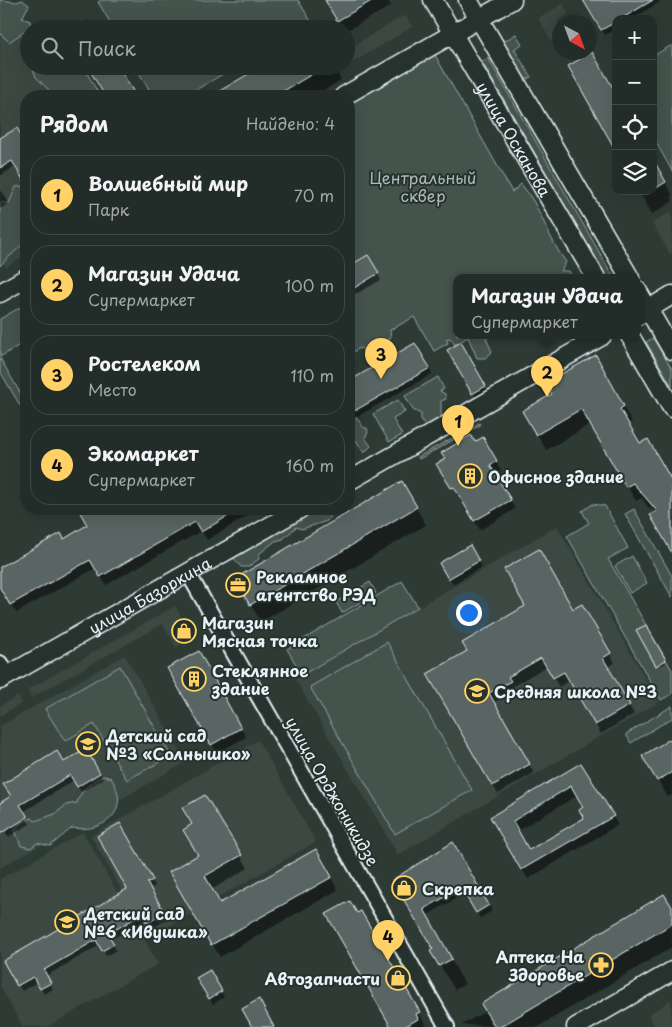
<!DOCTYPE html>
<html lang="ru">
<head>
<meta charset="utf-8">
<style>
	:root { --surface:#222c28; --page:#2a3430; --text:#f1f3f6; --muted:#a2a7a8; --line:#3f4845; --accent:#ffd166 }
	body { margin:0; font-family:"Playpen Sans",sans-serif; background:var(--page); color:var(--text) }
	.controls { position:absolute; right:15px; top:15px; display:grid; overflow:hidden; border-radius:10px; box-shadow:0 5px 20px #0002 }
	.controls button { width:45px; height:45px; display:grid; place-items:center; padding:0; border:0; border-bottom:1px solid var(--line); background:var(--surface); color:var(--text); font:25px sans-serif }
	.compass { position:absolute; left:552px; top:15px; width:45px; height:45px; border-radius:50%; background:var(--surface); box-shadow:0 5px 20px #0002; rotate:139deg }
	.you { position:absolute; left:468px; top:612px; width:18px; height:18px; margin:-12px; border:4px solid #fff; border-radius:50%; background:#1a73e8; box-shadow:0 0 0 8px #1a73e833 }
	.badge { display:grid; place-items:center; width:32px; height:32px; border-radius:50%; background:var(--accent); color:#111; font-size:16px; font-weight:700 }
	.pin { position:absolute; translate:-50% -41px; filter:drop-shadow(0 1px 2px #0008) }
	.pin::after { content:''; position:absolute; top:26px; width:18px; height:15px; background:inherit; clip-path:polygon(0 0,100% 0,50% 100%) }
	.popup { position:absolute; left:453px; top:274px; width:188px; height:65px; box-sizing:border-box; display:grid; place-content:center; border-radius:10px; background:var(--surface); filter:drop-shadow(0 1px 4px #0005); font-size:16px; white-space:nowrap; color:var(--muted) }
	.popup b { font-size:19px; color:var(--text) }
	.popup::after { content:''; position:absolute; left:50%; top:100%; margin-left:-10px; border:10px solid transparent; border-top-color:var(--surface) }
	.list { margin:0; padding:0; list-style:none }
	h2 { display:flex; justify-content:space-between; align-items:center; height:65px; margin:0; padding:0 20px; font-size:21px }
	h2 small { font-size:16px; font-weight:400; color:var(--muted) }
	.list li { display:grid; grid-template-columns:32px 1fr auto; gap:15px; align-items:center; box-sizing:border-box; height:80px; margin:0 10px 10px; padding:0 10px; border:1px solid var(--line); border-radius:20px }
	.list b { display:block; font-size:19px; white-space:nowrap }
	.list p { margin:0; font-size:16px; white-space:nowrap; color:var(--muted) }
	.list em { font-size:16px; font-style:normal; color:var(--muted) }
	.icon { flex:none; width:28px; height:28px; fill:none; stroke:currentColor; stroke-width:2; stroke-linecap:round; stroke-linejoin:round }
	.map { position:relative; flex:none; width:672px; height:1027px; overflow:hidden }
	.search { position:absolute; background:var(--surface); box-shadow:0 5px 20px #0002; left:20px; top:20px; width:335px; height:55px; display:flex; align-items:center; gap:12px; box-sizing:border-box; padding:0 18px; border-radius:28px; color:var(--muted); font-size:19px }
	.panel { position:absolute; background:var(--surface); box-shadow:0 5px 20px #0002; left:20px; top:90px; width:335px; height:425px; border-radius:20px }
	.map>svg:first-child { display:block }
</style>
</head>
<body>
<div class="map">
<svg width="672" height="1027" viewBox="0 0 672 1027">
	<rect width="100%" height="100%" fill="#2e3b35"/>
	<filter id="ink" filterUnits="userSpaceOnUse"><feTurbulence type="fractalNoise" baseFrequency=".02" numOctaves="2"/><feDisplacementMap in="SourceGraphic" scale="10" xChannelSelector="R" yChannelSelector="G"/><feConvolveMatrix kernelMatrix="1 2 1 2 8 2 1 2 1" color-interpolation-filters="sRGB"/></filter>
	<g filter="url(#ink)">
		<!-- built -->
		<path fill="#3b4843" d="M8,0L29,35V66H47L64,96H26V217L0,232V3Z
			M563,4L569,14L557,21L559,25L560,52L568,53L560,57L538,18Z
			M405,15L412,27L352,63L346,50Z
			M672,211V253L670,254L652,223Z
			M26,239V255L6,267L0,254Z
			M557,526L659,702L398,855L295,679Z
			M175,606L193,638L176,647L163,624L31,698L27,690Z
			M125,655L186,762L0,868V726Z
			M18,696L22,703L0,716V706Z
			M258,740L316,842L148,938L91,836Z
			M83,832L158,964L47,1027H23L0,986V879Z
			M671,1000L672,1027H655L648,1015Z"/>
		<!-- green -->
		<path fill="#45524e" stroke="#96a2a3" d="M0,0L17,2L22,0L29,5L22,18L30,21L31,27L9,42L0,33Z
			M102,0H298L312,23L302,29H114L98,2Z
			M516,34L522,44L514,49L531,77L525,80L503,42Z
			M672,45V171L653,137V56Z
			M435,55L512,192L521,184C541,206 547,238 566,262L561,271H569L573,278H457V336H490L486,338L492,352L485,358H477L468,337L455,345L450,338L446,339L448,343L434,351L414,317L390,330L391,337L378,352L369,353L360,348L349,354V103Z
			M488,58L614,278H607L482,62Z
			M32,66H83L100,96H55L36,77Z
			M135,66H237L185,96H153Z
			M24,186L26,188V240C19,250 8,256 0,266V203H9L16,187Z
			M26,304V341L0,357V319Z
			M653,338L672,369V386L646,342Z
			M0,358L26,403V416L0,371Z
			M438,377L444,389L440,391L445,394L446,399L441,401V414L445,420L430,427L421,422V414L413,410L405,396Z
			M398,400L405,412L393,419L402,435L389,442L373,414Z
			M356,417L364,428H367L368,432L365,438L371,446L364,453L349,429V422Z
			M479,423L480,425L419,459L418,457Z
			M593,504L605,506L628,548L608,559L672,670V694L661,700L567,536L589,523L582,511Z
			M274,509L334,510L327,521L302,529L296,527L283,539L275,541L259,554V559L248,567H241L230,554L241,542L245,529L272,516Z
			M634,509L672,576V597L625,514Z
			M632,556L647,583L630,593L615,566Z
			M402,581L418,607L302,675L287,649Z
			M370,582L376,593L342,613L336,602Z
			M387,642L472,790L395,834L310,687Z
			M120,666L171,756L127,780L94,724L65,741L45,709Z
			M672,706V718L631,743L626,734Z
			M104,776L111,778C132,810 105,833 72,828L50,846L37,843L31,848L21,846L15,830L19,824L32,818L35,821L55,814L66,805L77,803C79,792 93,779 104,776Z"/>
		<!-- shadow -->
		<path fill="#0007" fill-rule="evenodd" d="M326,0H388L391,6L346,31Z
			M592,0H659L660,2L632,19H616V28L605,35L587,3Z
			M89,20L94,29H73Z
			M264,66H333L341,80L314,96H213Z
			M16,129L26,145L24,161L26,182L16,166L0,176V139Z
			M653,161L672,194V202L652,214L639,191H653Z
			M0,189L9,203L0,209Z
			M368,257L381,280L356,294L349,282V268Z
			M460,343L488,392L477,399L449,350Z
			M415,344L432,374L353,419L349,413V382Z
			M26,355V370L20,359Z
			M595,356L632,422L628,424L640,445L672,484V551L657,512L648,507L642,498L636,501L591,424L546,450L524,412L554,395Z
			M482,439L501,471L494,475L515,509L480,530L438,464Z
			M402,483L426,525L261,622L236,580Z
			M79,509H166L168,513L176,509H259L207,540L201,531L106,585L96,568L16,613L0,586V569L63,541L88,526Z
			M470,546L482,567L453,584L441,563Z
			M582,605L615,663L607,667L634,714L601,734L570,680L559,687L547,666L513,686L515,690L493,703L534,773L498,794L429,674Z
			M645,626L666,663L659,667L638,631Z
			M198,652L246,737L217,753L169,669Z
			M672,740V795L668,797L644,757Z
			M86,751L103,779L81,792L74,780L23,812L30,824L8,837L0,824V804Z
			M581,764L618,825L528,879L492,817ZM578,795L585,807V818L529,852L517,831Z
			M205,796L248,868L211,890L220,905L316,851L338,890L220,957L170,873L200,856L194,825Z
			M120,824L155,886L149,889L167,919L152,929L146,919L110,940L116,950L106,956L100,945L46,976L53,989L44,994L37,982L22,991L5,961L129,889Z
			M453,844L492,911L480,918L465,893L426,916L465,984L455,990L431,951L434,949L393,881Z
			M672,910V947L538,1027L461,1025Z
			M361,913L426,1025L424,1027H393L357,915Z
			M209,972L224,997L213,1004L198,978Z"/>
		<!-- building -->
		<path fill="#596563" stroke="#e8f1f8" fill-rule="evenodd" d="M325,0H373L337,21Z
			M583,0H653L621,19H616V22L601,30Z
			M592,52L616,93V151L568,66Z
			M87,66H118L136,96H105Z
			M262,66H326L275,96H211Z
			M17,128L26,143V185L12,161L0,168V138Z
			M653,159L666,182L653,190Z
			M368,255L379,273L349,291V266Z
			M461,342L486,386L472,394L447,350Z
			M415,343L430,368L349,414V381Z
			M596,355L624,406L620,409L640,443L648,439L672,481V553L650,515L657,511L633,483L626,487L581,409L536,435L522,411L552,394L545,383Z
			M471,435L475,442L483,437L497,461L490,465L511,500L474,521L454,487L451,488L436,464L445,459L441,453Z
			M402,481L417,507L250,605L234,579Z
			M78,509H240L201,532L195,522L100,577L90,560L10,605L0,588V567L61,533L64,539L87,525Z
			M470,545L479,561L448,579L439,563Z
			M539,549L573,609L582,604L611,653L603,658L630,705L595,725L564,672L553,678L541,658L508,677L511,681L489,693L530,764L492,786L427,674L467,651L462,643L525,606L504,569Z
			M646,625L666,660L656,666L636,630Z
			M199,651L241,728L211,745L167,668Z
			M672,738V772L657,781L642,756Z
			M86,749L100,773L77,787L70,775L20,805L28,817L0,834V803L11,796L3,784L57,751L64,762Z
			M581,763L614,816L521,870L490,817ZM571,786L583,807L579,810L584,818L529,850L513,821Z
			M205,795L242,855L205,876L220,903L316,849L332,877L211,945L169,872L198,855L183,830L192,824L182,808Z
			M120,823L153,880L147,883L165,913L147,923L142,914L108,934L114,944L102,951L96,940L44,970L51,983L40,989L33,977L17,986L3,961L127,889L97,836Z
			M453,842L489,905L476,913L461,888L424,909L452,959L439,966L430,951L433,949L392,880Z
			M664,894L672,907V924L500,1027H495L481,1004Z
			M350,901L357,913L361,911L420,1012L416,1014L418,1019L404,1027H391L326,914Z
			M210,970L222,991L209,999L196,978Z
			M259,999L274,1027H252L242,1009Z"/>
		<g fill="none" stroke-linecap="round" stroke-linejoin="round">
			<!-- minor casing -->
			<g stroke="#e8f1f8" stroke-width="18">
				<path id="minor" d="M188,573L447,1027
					M0,663L7,676"/>
			</g>
			<!-- tertiary casing -->
			<g stroke="#e8f1f8" stroke-width="21">
				<g id="tertiary">
					<path id="s1" d="M433,0L596,278"/>
					<path d="M468,0L630,278"/>
					<path d="M344,96L512,0"/>
					<path d="M637,290L672,350"/>
					<path d="M0,293L26,278"/>
					<path d="M637,316L672,295"/>
					<path d="M630,336L672,408"/>
					<path d="M349,481L602,336"/>
					<path id="s2" d="M0,680L300,509"/>
					<path d="M576,1027L672,971"/>
				</g>
			</g>
			<!-- minor -->
			<use href="#minor" stroke="#26332d" stroke-width="14"/>
			<!-- tertiary -->
			<use href="#tertiary" stroke="#26332d" stroke-width="18"/>
		</g>
	</g>
	<!-- icons -->
	<defs>
		<g id="building-ring" transform="scale(1.25)"><circle r="9.5" fill="#26332d" stroke="#ffd166" stroke-width="1.5"/><path d="M-4-6H4V6H1V3H-1V6H-4ZM-2.5-4.3h1.7v1.8h-1.7ZM.8-4.3h1.7v1.8H.8ZM-2.5-1h1.7V.8h-1.7ZM.8-1h1.7V.8H.8Z" fill="#ffd166"/></g>
		<g id="office-ring" transform="scale(1.25)"><circle r="9.5" fill="#26332d" stroke="#ffd166" stroke-width="1.5"/><path d="M-6-3h4V-5.5h4V-3h4V5H-6ZM-1-4.5V-3h2v-1.5ZM-6 0V1H6V0Z" fill="#ffd166"/></g>
		<g id="shop-ring" transform="scale(1.25)"><circle r="9.5" fill="#26332d" stroke="#ffd166" stroke-width="1.5"/><path d="M-5-2.5h2.3a2.7 3.5 0 0 1 5.4 0H5L5.5 6h-11ZM-1.5-2.5h3a1.5 2.3 0 0 0-3 0Z" fill="#ffd166"/></g>
		<g id="school-ring" transform="scale(1.25)"><circle r="9.5" fill="#26332d" stroke="#ffd166" stroke-width="1.5"/><path d="M0-5L7-2L0 1L-7-2ZM-4 1L0 2.5L4 1V4Q0 6-4 4Z" fill="#ffd166"/></g>
		<g id="pharmacy-ring" transform="scale(1.25)"><circle r="9.5" fill="#26332d" stroke="#ffd166" stroke-width="1.5"/><path d="M-2-6h4v4h4v4h-4v4h-4v-4h-4v-4h4Z" fill="#ffd166"/></g>
	</defs>
	<g fill-rule="evenodd">
		<use href="#building-ring" x="470" y="476"/>
		<use href="#office-ring" x="238" y="585"/>
		<use href="#shop-ring" x="184" y="631"/>
		<use href="#building-ring" x="194" y="679"/>
		<use href="#school-ring" x="477" y="691"/>
		<use href="#school-ring" x="88" y="744"/>
		<use href="#shop-ring" x="404" y="888"/>
		<use href="#school-ring" x="67" y="922"/>
		<use href="#pharmacy-ring" x="601" y="965"/>
		<use href="#shop-ring" x="398" y="978"/>
	</g>
	<g text-anchor="middle" dominant-baseline="central" stroke-width="4" stroke-linejoin="round" paint-order="stroke">
		<!-- street labels -->
		<g font-size="16" fill="#e8f1f8" stroke="#26332d">
			<text stroke="none"><textPath href="#s1" startOffset="161">улица Осканова</textPath></text>
			<text stroke="none"><textPath href="#s2" startOffset="172">улица Базоркина</textPath></text>
			<text transform="translate(333 791) rotate(60)">улица Орджоникидзе</text>
		</g>
		<!-- park labels -->
		<g font-size="16" fill="#afb9bc" stroke="#26332d">
			<text x="423" y="177">Центральный<tspan x="423" dy="18">сквер</tspan></text>
		</g>
		<!-- poi labels -->
		<g font-size="16" font-weight="bold" fill="#e8f1f8" stroke="#26332d" text-anchor="start">
			<text x="488" y="476">Офисное здание</text>
			<text x="256" y="576">Рекламное<tspan x="256" dy="18">агентство РЭД</tspan></text>
			<text x="202" y="622">Магазин<tspan x="202" dy="18">Мясная точка</tspan></text>
			<text x="212" y="670">Стеклянное<tspan x="212" dy="18">здание</tspan></text>
			<text x="494" y="691">Средняя школа №3</text>
			<text x="106" y="735">Детский сад<tspan x="106" dy="18">№3 «Солнышко»</tspan></text>
			<text x="422" y="888">Скрепка</text>
			<text x="84" y="913">Детский сад<tspan x="84" dy="18">№6 «Ивушка»</tspan></text>
			<text x="584" y="956" text-anchor="end">Аптека На<tspan x="584" dy="18">Здоровье</tspan></text>
			<text x="380" y="978" text-anchor="end">Автозапчасти</text>
		</g>
	</g>
</svg>
<div class="controls">
<button>+</button>
<button>−</button>
<button><svg class="icon" aria-label="locate" viewBox="0 0 24 24"><circle cx="12" cy="12" r="6"/><path d="M12 2v4M12 18v4M2 12h4M18 12h4"/></svg></button>
<button><svg class="icon" aria-label="layers" viewBox="0 0 24 24"><path d="M12 4l9 5-9 5-9-5zM3 14l9 5 9-5"/></svg></button>
</div>
<svg class="compass" viewBox="-18 -18 36 36"><path d="M0-13l5 13h-10z" fill="#e53935"/><path d="M0 13l5-13h-10z" fill="#a2a7a8"/></svg>
<div class="you"></div>
<div class="pin badge" style="left:458px;top:446px">1</div>
<div class="pin badge" style="left:547px;top:397px">2</div>
<div class="popup"><b>Магазин Удача</b>Супермаркет</div>
<div class="pin badge" style="left:381px;top:379px">3</div>
<div class="pin badge" style="left:388px;top:961px">4</div>
<div class="search"><svg class="icon" aria-label="search" viewBox="0 0 24 24"><circle cx="10" cy="10" r="6"/><path d="M15 15l6 6"/></svg>Поиск</div>
<section class="panel">
<h2>Рядом<small>Найдено: 4</small></h2>
<ul class="list">
<li><span class="badge">1</span><div><b>Волшебный мир</b><p>Парк</p></div><em>70 m</em></li>
<li><span class="badge">2</span><div><b>Магазин Удача</b><p>Супермаркет</p></div><em>100 m</em></li>
<li><span class="badge">3</span><div><b>Ростелеком</b><p>Место</p></div><em>110 m</em></li>
<li><span class="badge">4</span><div><b>Экомаркет</b><p>Супермаркет</p></div><em>160 m</em></li>
</ul>
</section>
</div>
</body>
</html>
